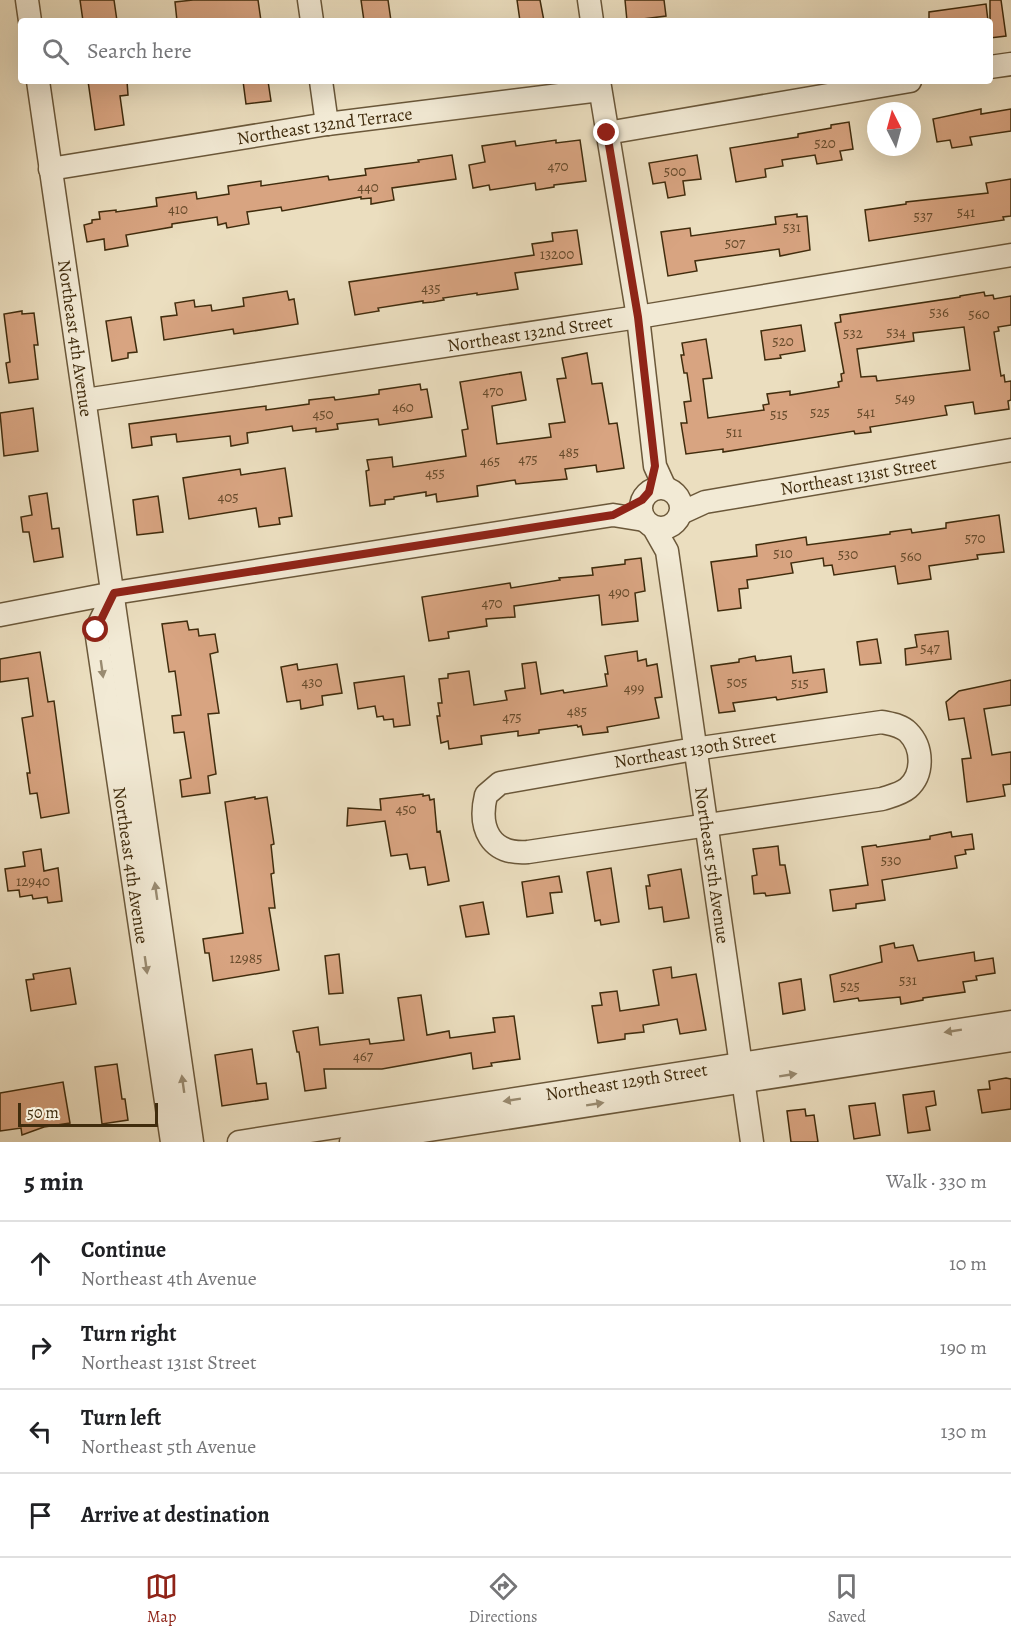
<!DOCTYPE html>
<html lang="en">
<head>
<meta charset="utf-8">
<style>
	:root { --surface:#fff; --page:#f2f2f2; --text:#202124; --muted:#757577; --line:#e0e0e0; --accent:#8f2418 }
	body { margin:0; font-family:Alegreya,serif; background:var(--page); color:var(--text) }
	.compass { position:absolute; left:867px; top:102px; width:54px; height:54px; border-radius:50%; background:var(--surface); box-shadow:0 6px 24px #0002; rotate:354deg }
	.scale { position:absolute; left:18px; bottom:15px; width:140px; box-sizing:border-box; padding-left:6px; border:3px solid #402c0d; border-top:0; font-size:16px; line-height:21px; white-space:nowrap; color:#402c0d; -webkit-text-stroke:4px #f2ead5; paint-order:stroke }
	.stop { position:absolute; width:18px; height:18px; margin:-14px; border:4px solid #8f2418; border-radius:50%; background:#fff }
	.stop.end { background:#8f2418; border-color:#fff; box-shadow:0 2px 6px #0008 }
	.list { margin:0; padding:0; list-style:none }
	h2 { display:flex; justify-content:space-between; align-items:center; height:78px; margin:0; padding:0 24px; font-size:26px }
	h2 small { font-size:20px; font-weight:400; color:var(--muted) }
	.list li { display:grid; grid-template-columns:39px 1fr auto; gap:18px; align-items:center; box-sizing:border-box; height:84px; padding:0 24px; border-top:2px solid var(--line) }
	.list b { display:block; font-size:22px; white-space:nowrap }
	.list p { margin:0; font-size:20px; white-space:nowrap; color:var(--muted) }
	.list em { font-size:20px; font-style:normal; color:var(--muted) }
	.icon { flex:none; width:33px; height:33px; fill:none; stroke:currentColor; stroke-width:2; stroke-linecap:round; stroke-linejoin:round }
	.map { position:relative; flex:none; width:1011px; height:1142px; overflow:hidden }
	.search { position:absolute; background:var(--surface); box-shadow:0 6px 24px #0002; left:18px; right:18px; top:18px; height:66px; display:flex; align-items:center; gap:15px; box-sizing:border-box; padding:0 21px; border-radius:6px; color:var(--muted); font-size:22px }
	.sheet { height:414px; background:var(--surface) }
	nav { display:flex; justify-content:space-around; align-items:center; box-sizing:border-box; height:84px; border-top:2px solid var(--line); background:var(--surface); font-size:16px; color:var(--muted) }
	nav a { display:grid; justify-items:center; gap:3px }
	nav .on { color:var(--accent) }
	.map>svg:first-child { display:block }
</style>
</head>
<body>
<div class="map">
<svg width="1011" height="1142" viewBox="0 0 1011 1142">
	<rect width="100%" height="100%" fill="#ebdebf"/>
	<filter id="stains"><feTurbulence type="fractalNoise" baseFrequency=".00333" numOctaves="4"/><feColorMatrix values="0 0 0 0 .2 0 0 0 0 .09 0 0 0 0 .02 0 0 0 .5 -.17"/></filter>
	<radialGradient id="worn" r=".72"><stop offset=".6" stop-color="#630" stop-opacity="0"/><stop offset="1" stop-color="#630" stop-opacity=".3"/></radialGradient>
	<!-- building -->
	<path fill="#d8a481" stroke="#402c0d" stroke-width="1.5" fill-rule="evenodd" d="M80,0H114L117,21H83Z
		M193,0H258L261,21H177L175,2Z
		M361,0H388L391,21H364Z
		M517,0H540L544,21H520Z
		M625,0H664L666,16L627,21Z
		M990,0H1001L1006,36L990,38Z
		M986,4L988,21H929V12Z
		M88,81H127L128,95L120,96L124,125L95,130Z
		M243,81H268L271,101L246,104Z
		M981,109V114L1011,109V131L970,137L972,145L952,148L950,140L937,142L933,119Z
		M849,122L853,149L840,151L842,160L817,164L815,155L782,160L783,166L765,169L766,177L736,182L730,148L798,137V134L831,128V125Z
		M556,140V143L580,140L586,181L554,185V187L536,190L535,183L490,190L489,185L473,188L469,165L485,162L482,146L515,141L516,146Z
		M452,155L456,179L392,188L394,200L371,204V198L361,199V197L282,211L281,207L247,212L249,224L227,228L226,223L218,225L217,217L172,224V227L126,235L128,246L105,250L104,239L87,242L84,225L92,223V220L100,219L99,212L116,210V212L157,206L156,198L196,192L197,199L229,194L228,186L261,181V186L328,176L329,180L366,175L365,169L419,162L418,160Z
		M697,155L701,179L683,181L685,195L668,198L665,182L653,184L649,163Z
		M1011,179V216L1003,217L1004,220L869,241L865,210L906,204V202L988,193L986,183Z
		M797,214V217L807,216L810,250L780,256L779,249L695,261L697,271L668,276L661,232L690,228L691,236L776,224L775,217Z
		M577,230L582,264L515,273L518,289L477,295V293L443,298L444,300L433,302L423,303V301L378,308L379,311L355,315L349,282L534,255L532,244L553,241L552,233Z
		M287,291L289,300L294,299L298,324L234,334L233,329L164,340L161,317L177,315L175,303L194,300L195,307L211,305L212,311L244,306L243,298Z
		M984,292L985,296L993,295L994,299L1011,296V325L998,327L999,331L994,332L1001,376L1004,375L1005,382L1011,381V400L1008,401L1009,409L975,414L973,402L945,406L947,415L870,427L871,432L855,434L854,431L723,452V449L686,454L681,423H687L684,402L691,401L687,373H684L681,355H684L682,343L706,339L712,378L703,379L708,418L764,410L763,405L769,404L767,394L790,391V395L839,387L838,382L842,381L841,374L844,373L835,323L841,322L840,315L960,297V296ZM964,327L970,370L877,381L876,376L861,377L857,349L914,341L913,333Z
		M22,311V314L34,313L38,345H34L38,379L9,383L6,363L10,362L4,314Z
		M131,317L137,352L128,353V358L112,361L106,321Z
		M801,325L805,351L780,355L781,358L765,360L761,331Z
		M587,353L592,384L602,383L609,424L617,423L624,468L597,472L596,465L565,469L567,479L516,484L515,480L477,486L478,496L437,502L436,494L426,496V492L394,497V499L385,500V504L370,506L366,471L369,470L367,460L392,457L393,467L466,456L462,430L468,429L460,382L521,372L526,400L492,406L497,444L551,437L549,424L565,422L557,379L566,378L562,358Z
		M420,384L421,390L427,389L432,417L379,425L378,419L337,424L338,429L316,432V428L293,431L292,426L247,433L248,443L231,446L230,436L177,442L176,434L151,437L152,445L132,448L129,424L266,406V410L309,404V400L334,397L335,400L379,394V390Z
		M33,408L38,451L4,456L0,413Z
		M285,468L292,516L279,518L280,524L259,527L256,508L189,519L183,478L240,469L241,475Z
		M47,493L52,529L59,528L63,557L34,562L29,532H23L21,517L32,515L29,496Z
		M158,496L163,532L137,535L133,500Z
		M999,515L1004,552L977,555L978,559L929,566L931,579L898,584L895,566L834,575L832,565L824,566L823,558L791,563L793,573L747,580L748,588L739,589L741,608L718,611L711,562L757,556L756,545L806,537L807,545L890,534V532L911,529L912,533L946,528V523Z
		M641,558L645,591L635,593L638,621L602,625L599,595L514,606L515,617L486,619L487,626L448,632L449,638L429,641L422,597L510,583L511,588L560,580L559,578L593,575L592,568L625,564V560Z
		M187,621L189,630L198,629L199,636L215,634L218,652L210,654L219,713L208,714L216,774L208,776L210,793L182,797L180,780L191,778L184,732L174,733L172,716L181,715L175,671L169,672L162,624Z
		M948,631L951,659L906,665L905,649L917,647L915,635Z
		M877,639L881,663L860,665L857,642Z
		M637,651L638,661L646,659L647,666L657,664L662,697L655,698L659,718L607,727L608,732L583,735L581,726L578,727L577,725L539,730V733L518,736V731L481,736L482,744L449,749L448,741L441,743L437,716H440L438,703H442L439,679L448,678V674L469,671L474,705L507,700L505,691L525,688L522,664L536,662L541,694L563,690L564,693L607,686L605,674H608L605,656Z
		M40,652L48,702L54,701L69,813L41,818L37,793L30,794L27,773H30L22,718L33,716L28,678L0,682V659Z
		M755,656L756,661L791,656L793,673L824,669L827,692L777,700L776,697L733,703L735,711L719,713L711,666L739,662V659Z
		M297,664L298,670L337,664L342,693L322,696L323,705L301,709L300,700L287,702L281,667Z
		M404,676L410,725L394,727L393,719L384,720L383,716L377,717L375,706L358,709L354,683Z
		M1011,680V705L984,709L992,755L1011,752V784L1003,785L1005,796L967,802L962,759L971,758L964,718L949,720L946,702L959,691Z
		M423,794V796L429,795L430,800L434,799L437,832L440,831L449,881L428,885L425,867L410,869L407,854L391,856L385,821L347,826L348,808L381,810L380,799Z
		M255,797V799L267,797L274,844L271,845L274,873L271,874L275,908H269L279,970L213,981L209,953H205L203,939L243,933L225,802Z
		M951,832L952,837L972,834L974,849L965,850L966,854L955,856L957,868L882,880L885,900L856,904V908L833,911L830,890L868,885L862,847L876,845L877,847L930,839V836Z
		M778,846L780,865H785L790,893L766,896L765,893L754,894L752,876L757,875L753,849Z
		M41,849L44,871L58,868L62,901L48,903L47,897L33,899L32,895L20,897L19,890L8,891L5,869L25,866L23,852Z
		M611,868L619,922L601,925L600,920L595,921L587,872Z
		M681,869L689,918L664,922L662,907L649,909L646,886H650L648,875Z
		M559,876L562,892L550,893L553,913L527,917L522,882Z
		M483,902L489,934L466,937L460,906Z
		M894,943L895,948L913,945L918,961L974,952L975,961L993,958L995,973L976,976L977,980L963,982L965,992L923,998V1000L901,1004L900,997L859,1001L858,998L834,1002L830,975L882,962L880,946Z
		M339,954L343,993L329,994L325,956Z
		M671,967L672,978L696,974L706,1030L680,1034L677,1019L643,1025L644,1032L625,1034V1039L598,1043L592,1006L602,1005L600,993L617,991L620,1011L659,1005L653,970Z
		M70,968L76,1004L31,1011L26,980L34,979L33,974Z
		M801,979L805,1010L783,1014L779,983Z
		M421,995L427,1035L449,1031L450,1038L495,1032L493,1018L514,1016L520,1059L491,1063L492,1066L473,1069L471,1053L382,1069H324L326,1088L305,1091L299,1052H297L293,1031L318,1027L320,1045L369,1039L370,1044L404,1040L398,998Z
		M252,1049L257,1084L266,1083L268,1099L222,1106L215,1055Z
		M117,1064L122,1099H125L128,1120L102,1124L95,1067Z
		M1006,1078L1011,1079V1109L982,1113L978,1090L990,1089L989,1081Z
		M63,1082L70,1123L44,1127L22,1135L21,1128L0,1131V1093Z
		M934,1091L936,1105L926,1107L930,1130L908,1133L903,1095Z
		M875,1103L880,1135L854,1139L849,1106Z
		M805,1109L806,1116L814,1115L818,1142H791L787,1111Z"/>
	<g fill="none" stroke-linecap="round" stroke-linejoin="round">
		<!-- minor casing -->
		<g stroke="#6b583a" stroke-width="25">
			<g id="minor">
				<path d="M27,0L30,21"/>
				<path d="M309,0L312,21"/>
				<path d="M589,0L592,21"/>
				<path d="M990,67L1011,64"/>
				<path id="s1" d="M38,81L192,1142"/>
				<path d="M321,81L327,124"/>
				<path d="M599,81L638,317L655,466L665,488"/>
				<path d="M607,133L910,81"/>
				<path id="s2" d="M50,169L327,124L600,90"/>
				<path id="s3" d="M85,400L638,317L1011,255"/>
				<circle cx="661" cy="508" r="20"/>
				<path id="s4" d="M681,513L705,502L1011,450"/>
				<path id="s5" d="M654,528L667,551L752,1142"/>
				<path id="s6" d="M114,593L96,630L172,1142"/>
				<path d="M0,615L114,593L613,515L644,520"/>
				<path d="M882,722C891,724 901,725 908,732C923,747 924,774 908,788C901,794 891,796 882,799L528,852C490,855 478,828 486,795L500,783L694,749Z"/>
				<path id="s7" d="M239,1142L1011,1022"/>
				<path d="M351,1142L1011,1040"/>
			</g>
		</g>
		<!-- minor -->
		<use href="#minor" stroke="#f2ead5" stroke-width="22"/>
	</g>
	<!-- one-way arrows -->
	<defs><path id="oneway-solid" d="M-6-.8H1V-3.2L6.5 0L1 3.2V.8H-6Z" transform="scale(1.5)"/></defs>
	<g fill="#998b71">
		<use href="#oneway-solid" transform="translate(102 669) rotate(82)"/>
		<use href="#oneway-solid" transform="translate(156 891) rotate(-98)"/>
		<use href="#oneway-solid" transform="translate(146 965) rotate(82)"/>
		<use href="#oneway-solid" transform="translate(953 1031) rotate(171)"/>
		<use href="#oneway-solid" transform="translate(788 1075) rotate(-9)"/>
		<use href="#oneway-solid" transform="translate(183 1084) rotate(-98)"/>
		<use href="#oneway-solid" transform="translate(512 1100) rotate(171)"/>
		<use href="#oneway-solid" transform="translate(595 1104) rotate(-9)"/>
	</g>
	<g fill="none" stroke-linecap="round" stroke-linejoin="round">
		<!-- route -->
		<path stroke="#8f2418" stroke-width="8" d="M96,630L114,593L613,515L642,500L649,492L655,466L638,317L607,133"/>
	</g>
	<g text-anchor="middle" dominant-baseline="central" stroke-width="4.5" stroke-linejoin="round" paint-order="stroke">
		<!-- number labels -->
		<g font-size="15" fill="#664a2a">
			<text x="825" y="143">520</text>
			<text x="558" y="166">470</text>
			<text x="675" y="171">500</text>
			<text x="368" y="187">440</text>
			<text x="178" y="209">410</text>
			<text x="966" y="212">541</text>
			<text x="923" y="216">537</text>
			<text x="792" y="227">531</text>
			<text x="735" y="243">507</text>
			<text x="557" y="254">13200</text>
			<text x="431" y="288">435</text>
			<text x="939" y="312">536</text>
			<text x="979" y="314">560</text>
			<text x="896" y="332">534</text>
			<text x="853" y="333">532</text>
			<text x="783" y="341">520</text>
			<text x="493" y="391">470</text>
			<text x="905" y="398">549</text>
			<text x="403" y="407">460</text>
			<text x="820" y="412">525</text>
			<text x="866" y="412">541</text>
			<text x="323" y="414">450</text>
			<text x="779" y="414">515</text>
			<text x="734" y="432">511</text>
			<text x="569" y="452">485</text>
			<text x="528" y="459">475</text>
			<text x="490" y="461">465</text>
			<text x="435" y="473">455</text>
			<text x="228" y="497">405</text>
			<text x="975" y="538">570</text>
			<text x="783" y="553">510</text>
			<text x="848" y="554">530</text>
			<text x="911" y="556">560</text>
			<text x="619" y="592">490</text>
			<text x="492" y="603">470</text>
			<text x="930" y="648">547</text>
			<text x="312" y="682">430</text>
			<text x="737" y="682">505</text>
			<text x="800" y="683">515</text>
			<text x="634" y="688">499</text>
			<text x="577" y="711">485</text>
			<text x="512" y="717">475</text>
			<text x="406" y="809">450</text>
			<text x="891" y="860">530</text>
			<text x="33" y="881">12940</text>
			<text x="246" y="958">12985</text>
			<text x="908" y="980">531</text>
			<text x="850" y="986">525</text>
			<text x="363" y="1056">467</text>
		</g>
		<!-- street labels -->
		<g font-size="18" fill="#402c0d" stroke="#f2ead5">
			<text stroke="none"><textPath href="#s2" startOffset="278">Northeast 132nd Terrace</textPath></text>
			<text stroke="none"><textPath href="#s3" startOffset="450">Northeast 132nd Street</textPath></text>
			<text stroke="none"><textPath href="#s1" startOffset="260">Northeast 4th Avenue</textPath></text>
			<text stroke="none"><textPath href="#s4" startOffset="182">Northeast 131st Street</textPath></text>
			<text transform="translate(695 749) rotate(-9)">Northeast 130th Street</text>
			<text stroke="none"><textPath href="#s5" startOffset="344">Northeast 5th Avenue</textPath></text>
			<text stroke="none"><textPath href="#s6" startOffset="279">Northeast 4th Avenue</textPath></text>
			<text stroke="none"><textPath href="#s7" startOffset="392">Northeast 129th Street</textPath></text>
		</g>
	</g>
	<rect width="100%" height="100%" filter="url(#stains)"/>
	<rect width="100%" height="100%" fill="url(#worn)"/>
</svg>
<svg class="compass" viewBox="-18 -18 36 36"><path d="M0-13l5 13h-10z" fill="#e53935"/><path d="M0 13l5-13h-10z" fill="#757577"/></svg>
<div class="scale">50 m</div>
<div class="stop" style="left:96px;top:630px"></div>
<div class="stop end" style="left:607px;top:133px"></div>
<div class="search"><svg class="icon" aria-label="search" viewBox="0 0 24 24"><circle cx="10" cy="10" r="6"/><path d="M15 15l6 6"/></svg>Search here</div>
</div>
<section class="sheet">
<h2>5 min<small>Walk · 330 m</small></h2>
<ul class="list">
<li><svg class="icon" aria-label="ahead" viewBox="0 0 24 24"><path d="M12 20V5M6 11l6-6 6 6"/></svg><div><b>Continue</b><p>Northeast 4th Avenue</p></div><em>10 m</em></li>
<li><svg class="icon" aria-label="right" viewBox="0 0 24 24"><path d="M7 20v-9h11M14 6l5 5-5 5"/></svg><div><b>Turn right</b><p>Northeast 131st Street</p></div><em>190 m</em></li>
<li><svg class="icon" aria-label="left" viewBox="0 0 24 24"><path d="M17 20v-9H6M10 6l-5 5 5 5"/></svg><div><b>Turn left</b><p>Northeast 5th Avenue</p></div><em>130 m</em></li>
<li><svg class="icon" aria-label="arrive" viewBox="0 0 24 24"><path d="M6 21V4h12l-3 4 3 4H6"/></svg><div><b>Arrive at destination</b></div></li>
</ul>
</section>
<nav>
<a class="on"><svg class="icon" aria-label="map" viewBox="0 0 24 24"><path d="M3 6l6-2 6 2 6-2v14l-6 2-6-2-6 2zM9 4v14M15 6v14"/></svg>Map</a>
<a><svg class="icon" aria-label="directions" viewBox="0 0 24 24"><path d="M12 3l9 9-9 9-9-9zM9 14v-3h6M13 9l2 2-2 2"/></svg>Directions</a>
<a><svg class="icon" aria-label="saved" viewBox="0 0 24 24"><path d="M7 4h10v16l-5-4-5 4z"/></svg>Saved</a>
</nav>
</body>
</html>
